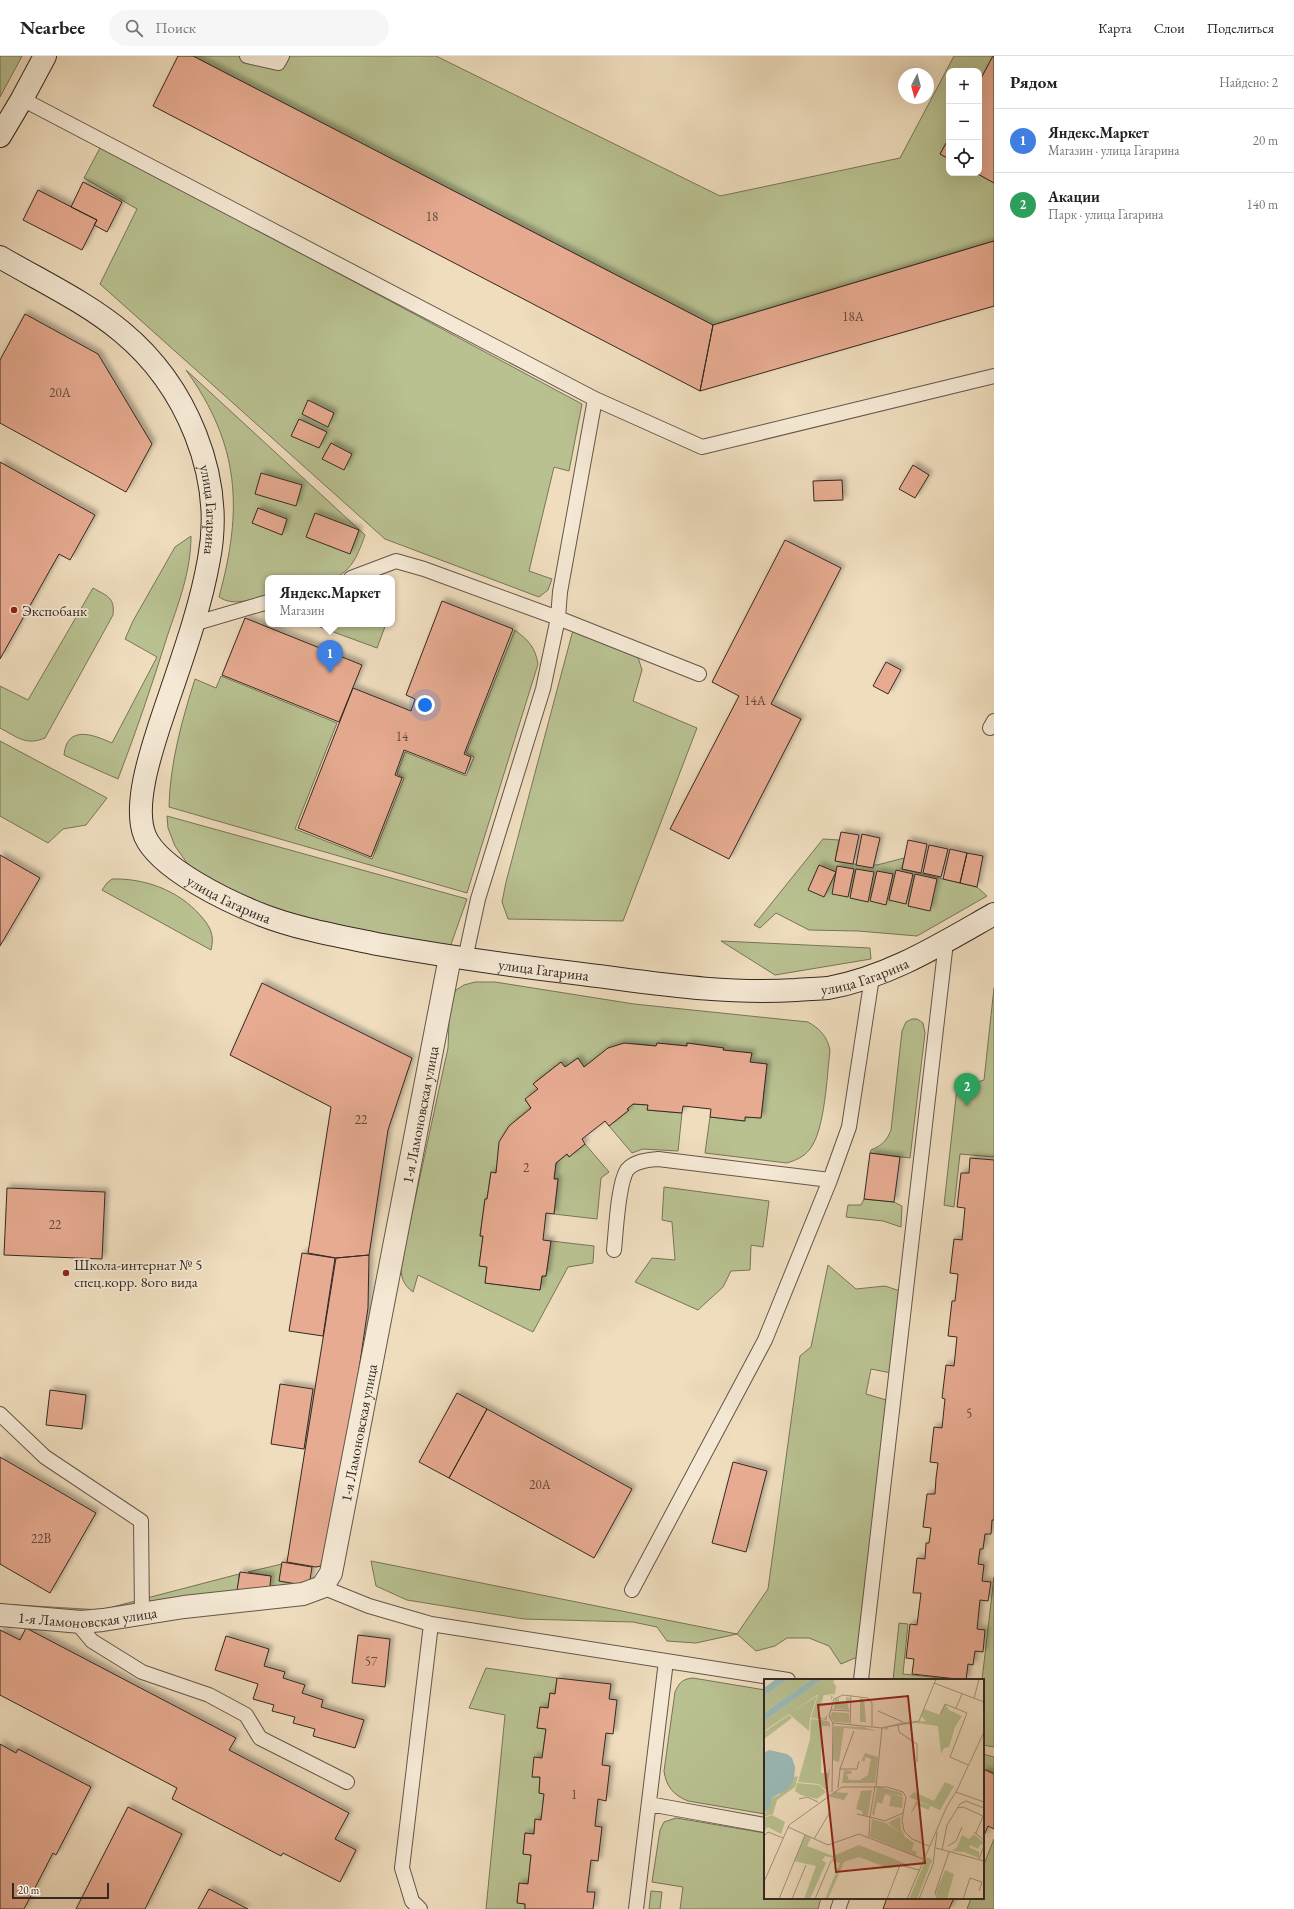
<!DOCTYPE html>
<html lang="ru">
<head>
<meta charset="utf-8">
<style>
	:root { --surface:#fff; --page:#f6f6f6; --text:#222; --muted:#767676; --line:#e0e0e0; --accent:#1a73e8 }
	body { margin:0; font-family:"EB Garamond",serif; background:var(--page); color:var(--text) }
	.controls { position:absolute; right:12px; top:12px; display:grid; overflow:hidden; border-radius:8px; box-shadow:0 4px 16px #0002 }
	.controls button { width:36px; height:36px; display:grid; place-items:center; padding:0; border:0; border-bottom:1px solid var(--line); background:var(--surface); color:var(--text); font:20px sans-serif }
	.compass { position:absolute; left:898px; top:12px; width:36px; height:36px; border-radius:50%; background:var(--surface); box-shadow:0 4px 16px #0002; rotate:186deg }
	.scale { position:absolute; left:12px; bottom:10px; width:97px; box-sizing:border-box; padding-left:4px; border:2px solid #352922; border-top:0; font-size:11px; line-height:14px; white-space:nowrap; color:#352922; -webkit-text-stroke:3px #f5e9d5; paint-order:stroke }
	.you { position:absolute; left:425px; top:649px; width:14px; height:14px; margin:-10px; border:3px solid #fff; border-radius:50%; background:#1a73e8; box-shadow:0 0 0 6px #1a73e833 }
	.badge { display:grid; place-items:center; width:26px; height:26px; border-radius:50%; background:var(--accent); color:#fff; font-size:13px; font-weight:700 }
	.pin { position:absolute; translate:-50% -33px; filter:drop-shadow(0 1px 2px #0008) }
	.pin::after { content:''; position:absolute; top:21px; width:14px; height:12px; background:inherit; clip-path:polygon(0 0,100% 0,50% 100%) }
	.popup { position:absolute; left:265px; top:519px; width:130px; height:52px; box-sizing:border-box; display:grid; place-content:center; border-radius:8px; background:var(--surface); filter:drop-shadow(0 1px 3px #0005); font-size:13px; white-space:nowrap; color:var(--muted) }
	.popup b { font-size:15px; color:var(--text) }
	.popup::after { content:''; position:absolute; left:50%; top:100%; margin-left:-8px; border:8px solid transparent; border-top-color:var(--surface) }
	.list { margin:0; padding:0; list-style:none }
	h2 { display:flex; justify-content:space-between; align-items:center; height:52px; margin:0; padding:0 16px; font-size:17px }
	h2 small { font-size:13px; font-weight:400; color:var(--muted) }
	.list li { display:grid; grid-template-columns:26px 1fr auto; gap:12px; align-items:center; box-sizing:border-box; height:64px; padding:0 16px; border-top:1px solid var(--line) }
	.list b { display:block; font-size:15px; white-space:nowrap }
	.list p { margin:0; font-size:13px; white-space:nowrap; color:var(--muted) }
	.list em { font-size:13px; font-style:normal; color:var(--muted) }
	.icon { flex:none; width:22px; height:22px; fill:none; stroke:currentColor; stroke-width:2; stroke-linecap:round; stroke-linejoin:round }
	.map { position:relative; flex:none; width:994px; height:1853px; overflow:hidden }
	header { display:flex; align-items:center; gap:24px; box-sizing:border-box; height:56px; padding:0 20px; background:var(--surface); border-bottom:1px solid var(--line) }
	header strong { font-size:19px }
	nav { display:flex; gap:22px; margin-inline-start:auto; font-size:14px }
	.search { width:280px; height:36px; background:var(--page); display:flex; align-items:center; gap:10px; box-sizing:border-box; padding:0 14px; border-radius:22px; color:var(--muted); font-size:15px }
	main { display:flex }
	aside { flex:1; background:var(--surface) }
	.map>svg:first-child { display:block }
</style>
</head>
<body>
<header>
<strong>Nearbee</strong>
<div class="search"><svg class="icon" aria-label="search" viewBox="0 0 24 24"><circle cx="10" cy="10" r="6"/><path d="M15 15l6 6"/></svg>Поиск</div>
<nav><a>Карта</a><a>Слои</a><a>Поделиться</a></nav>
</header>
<main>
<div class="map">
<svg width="994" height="1853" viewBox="0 0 994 1853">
	<defs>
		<filter id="shadow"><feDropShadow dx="3.5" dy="-3.5" stdDeviation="2" flood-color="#0004"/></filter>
	</defs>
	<rect width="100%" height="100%" fill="#efddbe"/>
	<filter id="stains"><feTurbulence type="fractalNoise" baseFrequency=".005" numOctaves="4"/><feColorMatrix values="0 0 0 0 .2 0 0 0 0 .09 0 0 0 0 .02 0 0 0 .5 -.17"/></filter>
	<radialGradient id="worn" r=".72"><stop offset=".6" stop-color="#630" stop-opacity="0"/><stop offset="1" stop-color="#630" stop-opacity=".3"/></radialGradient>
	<!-- green -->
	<path fill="#b9c191" stroke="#77755a" d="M0,0H22L0,41Z
		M193,0H436L720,140L900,102L954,0H993L979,26V15H949V82L940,98L949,103V117H976L994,127V185L713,269Z
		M101,90L582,348L569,415L554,411L529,515L552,523L548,534L539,541L385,483L100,228L137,153L84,122Z
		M186,314L365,479C358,498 353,513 335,522H268V539C252,543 234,551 219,541C243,453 240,389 186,314Z
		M191,480C191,516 178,548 167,581C152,629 136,676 118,723L64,699C67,668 94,679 112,687L157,601L125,583L133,565L175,491Z
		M93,532C107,540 115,541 113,559L45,682C26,690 17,681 0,672V630L28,644Z
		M312,568H386L377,592Z
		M515,574C529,585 535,591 538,608L467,837L169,751C170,707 182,664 195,623L216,632L221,620L337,667L295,773L372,803L404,722L397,718L405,696L466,720L474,701L466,697Z
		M573,574L636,595L642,614L633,645L697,672L623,865L508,863L502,846L506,826Z
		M0,685L107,742L86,769L63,773L48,787L0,760Z
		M167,760L467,843L448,897L281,860L219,833L187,807L175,790L168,772Z
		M823,783L839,784L835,805L853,808L877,809L904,802L902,813L977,831L987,840L917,880L858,875L809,874L776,857L760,872L754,869Z
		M112,823C144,822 178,834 200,859C210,870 215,879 211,894L102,834L107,827Z
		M721,885L870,892L871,903L775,919Z
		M475,926H495L634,948L808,966C820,973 827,980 830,994C827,1019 825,1074 810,1093C804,1101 796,1104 787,1107L705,1097L710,1061L744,1065L745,1061L761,1062L767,1008L750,1006L751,997L723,994V992L687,987V990L657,987L656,990C617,985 615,987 584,1011L578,1002L565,1011L561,1006L534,1027L538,1033L525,1044L531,1052C502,1075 500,1078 496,1117L491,1116L487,1143H485L480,1180H483L479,1210L487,1211L485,1227L540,1234L542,1220H546L551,1185L594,1190L593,1207L568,1211L533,1276L418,1219L413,1236C402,1228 401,1220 401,1208L448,992L450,943L456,934L464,929Z
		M994,932V1101L960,1098L954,1151L944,1149L957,1032L984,1024Z
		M912,963H917L923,967L925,977L910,1102L870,1097L871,1094C881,1090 887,1085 891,1074L902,975L906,966Z
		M633,1048L648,1049L647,1054L682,1057L678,1095L643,1093L632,1097L609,1070L628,1055L627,1053Z
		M585,1088L609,1116L601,1122L597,1163L554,1158L558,1123H554L556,1107L567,1098L569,1101Z
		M664,1131L769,1145L763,1191L751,1189L750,1214L731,1215L723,1231L698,1254L635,1226L652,1202L675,1204L672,1166L662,1164Z
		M864,1143L894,1146L902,1150L901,1171L883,1165L846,1161L848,1149H861Z
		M828,1209L856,1233L885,1230L906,1237L896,1318L871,1313L866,1338L893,1346L864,1601L855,1602L841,1608L829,1590L809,1582H787L775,1590L756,1595L737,1578L696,1587L667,1585L657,1571L633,1566L524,1563L407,1544L376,1530L371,1505L737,1578L768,1533L800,1300L811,1291Z
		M282,1508L279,1525L309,1530L303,1538L184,1551L81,1566L0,1559V1548L101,1554L239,1518L238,1534L269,1538L271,1520L248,1516Z
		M994,1521V1691L983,1689L982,1624Z
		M899,1567L908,1568L903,1618L959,1624H893Z
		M486,1612L557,1622L555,1638L550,1637L548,1652L540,1651L537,1672L546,1673L542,1702L532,1721H540L539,1737L544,1738L541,1764H535L534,1778L525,1777L523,1798L531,1799L528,1828H519L517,1846L525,1848V1853H486L505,1659L469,1652Z
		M693,1622L765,1634V1758L688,1745C673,1739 666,1730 664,1715L675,1636C679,1627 682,1623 693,1622Z
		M983,1698L994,1701V1717L983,1712Z
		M676,1762L765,1777V1842H821L818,1853H680L683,1831L652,1826L660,1774L664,1766Z
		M994,1783V1853H967L971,1842H983V1811Z
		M651,1835L662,1836L660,1853H649Z"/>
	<!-- building -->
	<path fill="#e7ab91" stroke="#352922" filter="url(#shadow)" d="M178,0H193L713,269L700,335L153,50Z
		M993,0H994V127L976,117H979V26Z
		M949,82V103L940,98Z
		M83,126L122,146L107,176L94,169L97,164L71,151Z
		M38,134L97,164L82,194L23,164Z
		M994,185V250L700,335L713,269Z
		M25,258L98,298L152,388L126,436L0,367V304Z
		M308,344L334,357L328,371L302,358Z
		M299,363L327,376L319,392L291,380Z
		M331,387L352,398L344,414L322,403Z
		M0,406L95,459L70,504L59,498L0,603Z
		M913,409L929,419L915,442L899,433Z
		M261,417L302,429L296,450L255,438Z
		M842,424L843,444L814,445L813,425Z
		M258,452L287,463L282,479L252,467Z
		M315,457L359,474L350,498L306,481Z
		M785,484L841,512L771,648L801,663L729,803L670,773L739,640L712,626Z
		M442,545L513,573L464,698L471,701L465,718L404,694L395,719L402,722L371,801L298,772L353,632L411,655L415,643L406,639Z
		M245,562L362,609L339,666L222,619Z
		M886,606L901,614L888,638L873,630Z
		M841,776L859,779L853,808L835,805Z
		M862,778L880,782L873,812L856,809Z
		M908,784L927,788L921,817L902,813Z
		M929,789L948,793L941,821L923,817Z
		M950,793L967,797L960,827L943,823Z
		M967,797L983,800L977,831L960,827Z
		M0,799L40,822L0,890Z
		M819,809L836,816L824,841L808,834Z
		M837,810L854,813L848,841L832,838Z
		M856,813L874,816L868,846L850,842Z
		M896,814L913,818L906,848L889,844Z
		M877,815L893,818L886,849L870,845Z
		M915,818L937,823L930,855L908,850Z
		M262,927L412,1002L388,1074L369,1199L336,1202L308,1197L331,1051L230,999Z
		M624,987L656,990L657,987L687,990V987L724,992L723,994L752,997L750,1006L767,1008L761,1062L745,1061V1065L710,1061L711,1053L683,1050L682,1057L647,1054L648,1049L633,1048L627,1053L629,1054L609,1070L605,1065L582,1083L585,1088L569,1101L567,1098L556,1107L554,1123H558L554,1158L546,1157L543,1184L551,1185L546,1220H542L540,1234L485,1227L487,1211L479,1210L483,1180H480L485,1143H487L491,1116L496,1117L499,1086L509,1070L531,1052L525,1043L538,1033L533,1028L561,1006L565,1011L578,1002L584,1011L608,992Z
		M870,1097L900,1101L894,1146L864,1143Z
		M970,1102L994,1104V1464H992L991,1478H985L983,1493H980L978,1508L984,1509L982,1525L991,1526L988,1545L980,1544L977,1573L985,1574L983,1596L975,1595L973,1609L968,1608L966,1624L912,1618L914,1603L906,1602L910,1568L917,1569L921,1537H913L917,1502L925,1503L926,1487H929L931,1472L923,1471L927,1438H935L936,1422L938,1407L930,1406L934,1371L942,1372L945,1343L942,1342L946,1309L954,1310L957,1281L948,1280L952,1245H955L958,1218L950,1217L954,1183L962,1184L965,1152L957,1151L961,1117H969Z
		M7,1132L105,1136L102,1203L4,1199Z
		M302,1197L335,1202L323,1280L289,1275Z
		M369,1199L368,1252L349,1381L321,1510L316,1511L287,1506L336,1202Z
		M280,1328L313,1333L304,1393L271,1388Z
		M50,1334L86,1339L82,1373L46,1369Z
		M457,1337L487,1353L449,1422L419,1406Z
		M487,1353L632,1433L594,1502L449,1422Z
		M0,1401L96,1457L50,1537L0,1508Z
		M733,1406L767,1415L746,1496L712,1487Z
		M282,1506L312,1511L309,1530L279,1525Z
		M240,1516L271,1520L269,1539L237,1534Z
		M26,1572L236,1682L229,1694L349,1757L335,1783L356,1794L340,1826L283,1797L281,1800L172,1743L177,1732L0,1639V1574L20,1584Z
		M358,1579L390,1583L385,1631L352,1627Z
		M226,1580L269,1593L264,1610L285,1616L283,1622L305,1629L302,1637L323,1644L321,1651L364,1664L355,1692L313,1680L315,1673L293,1667L295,1661L272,1655L274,1649L253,1643L258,1628L215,1614Z
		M557,1622L611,1628L609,1643L617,1644L613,1678L606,1677L602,1709L610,1710L606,1745L598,1743L595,1770L602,1771L598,1805L591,1804L587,1836H595L593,1853H525V1848L517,1847L519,1827L528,1828L531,1799L523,1798L525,1777L534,1778L535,1763L541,1764L544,1738L539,1737L540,1721H532L534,1701L542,1702L546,1673L537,1672L540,1651L548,1652L550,1637L555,1638Z
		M0,1688L16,1697L18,1693L91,1731L56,1799L53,1797L24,1853H0Z
		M983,1713L994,1718V1773L988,1770L983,1782Z
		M128,1751L182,1778L145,1853H76Z
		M209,1833L248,1853H198Z
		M887,1842H954L949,1853H883Z"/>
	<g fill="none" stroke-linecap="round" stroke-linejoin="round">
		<!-- lane casing -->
		<g stroke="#645649" stroke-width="16">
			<path id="lane" d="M247,0L278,7L282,0
				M22,43L595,343L702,391L994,320
				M595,343L560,536L558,562L699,618
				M351,522L396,505L424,513L558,562L543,633L478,843L465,903
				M193,568L268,546
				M990,672L994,665
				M614,1194C616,1175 618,1128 627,1114C634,1105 648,1104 658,1103L830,1124
				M0,1358L45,1401L141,1465L142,1558
				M322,1531L369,1550L431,1568L788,1624
				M632,1534L765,1284L830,1124L849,1071L872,921
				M81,1566L82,1573L92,1585L142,1616L209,1639L246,1659L260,1682L347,1726
				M861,1624L946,886
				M649,1748L765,1769
				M420,1853L412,1845L402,1812L431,1568
				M636,1853L666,1605
				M838,1853L842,1842"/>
		</g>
		<!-- street casing -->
		<g stroke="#645649" stroke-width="24">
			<g id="street">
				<path id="s1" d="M0,1559L81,1566L103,1564L184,1551L303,1538L322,1531L331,1517L450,901"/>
			</g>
		</g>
		<!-- secondary casing -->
		<g stroke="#352922" stroke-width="24">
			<g id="secondary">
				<path d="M0,80L22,43L45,0"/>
				<path id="s2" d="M0,201C41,225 86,246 122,276C186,329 225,420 209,503C199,560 177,616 159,671C150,699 133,751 145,780C159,813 229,846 262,859C298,873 339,880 377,888C443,900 508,909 574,917C648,926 721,939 796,934C806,933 817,933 828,932C889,921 941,888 994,858"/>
			</g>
		</g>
		<!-- lane -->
		<use href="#lane" stroke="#f5e9d5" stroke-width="14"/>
		<!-- street -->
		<use href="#street" stroke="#f5e9d5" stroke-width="22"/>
		<!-- secondary -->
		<use href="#secondary" stroke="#f5e9d5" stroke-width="22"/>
	</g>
	<!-- markers -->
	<g fill="#8f2418" stroke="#f5e9d5" stroke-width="1.5">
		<circle cx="14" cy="554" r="4"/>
		<circle cx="66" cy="1217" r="4"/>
	</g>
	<g text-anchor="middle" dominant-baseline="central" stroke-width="3.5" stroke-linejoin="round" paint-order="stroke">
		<!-- number labels -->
		<g font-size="13" fill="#624a3e">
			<text x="432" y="160">18</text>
			<text x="853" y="260">18А</text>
			<text x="60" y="336">20А</text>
			<text x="755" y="644">14А</text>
			<text x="402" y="680">14</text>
			<text x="361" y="1063">22</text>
			<text x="526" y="1111">2</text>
			<text x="55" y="1168">22</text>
			<text x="969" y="1357">5</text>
			<text x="540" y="1428">20А</text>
			<text x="41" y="1482">22В</text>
			<text x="371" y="1605">57</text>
			<text x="574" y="1738">1</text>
		</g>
		<!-- street labels -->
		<g font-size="15" fill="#352922" stroke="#f5e9d5">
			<text stroke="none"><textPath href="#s2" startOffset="348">улица Гагарина</textPath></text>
			<text stroke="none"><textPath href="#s2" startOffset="792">улица Гагарина</textPath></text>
			<text stroke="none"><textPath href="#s2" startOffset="1116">улица Гагарина</textPath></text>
			<text stroke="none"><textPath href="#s2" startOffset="1440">улица Гагарина</textPath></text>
			<text stroke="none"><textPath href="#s1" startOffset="809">1-я Ламоновская улица</textPath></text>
			<text stroke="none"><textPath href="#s1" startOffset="485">1-я Ламоновская улица</textPath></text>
			<text stroke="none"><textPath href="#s1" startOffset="88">1-я Ламоновская улица</textPath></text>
		</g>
		<!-- poi labels -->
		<g font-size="15" fill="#352922" stroke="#f5e9d5" text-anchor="start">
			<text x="22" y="554">Экспобанк</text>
			<text x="74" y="1208">Школа-интернат № 5<tspan x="74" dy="17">спец.корр. 8ого вида</tspan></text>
		</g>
	</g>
	<!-- overview -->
	<g transform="translate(764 1623)">
		<rect width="220" height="220" fill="#efddbe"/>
		<path d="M24,0H48L0,34V17ZM59,0H71L69,3L72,7L71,15L53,16L0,52V42ZM60,15L69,17L67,22V17L60,15L54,35L55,38L60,40L63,36V41L47,39L54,16ZM53,17L46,39L45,52L25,35ZM82,18L86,19L85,25L83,21L85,31L70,30L71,20L75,19V22H82ZM96,19L100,20L102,43H96ZM181,25L185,31L198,37L191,48L185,68L180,69L177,75L174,47L152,44L123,48L125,50L122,51L119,49L120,48L139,43L162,42L157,37L160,30L176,36ZM68,33L85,34V44L70,43L66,38ZM25,36L28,39L0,60V53ZM47,40L64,42L66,44V51L65,47H58L57,94H64L66,89L63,112L55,105L34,103L46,60ZM70,47L99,48L114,52L80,49L75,83L68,81ZM101,74L114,78L111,104H78L80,91L88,92L87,95H83L85,101H96L104,96L107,80L101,78V82H97ZM30,83V98L34,97L31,108L13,121L9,135L0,138L7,119L15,116L27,98ZM181,103L190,107L176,131L145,118L150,113L170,122ZM33,104L55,106L62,113L53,120L37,116L31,112ZM113,107L138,114L139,117L117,113L139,118L138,129L125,127L127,117L121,115L118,125L113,123L110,137L108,135ZM108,111L104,137L99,136L98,132L92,130L97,112ZM71,113L83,114L85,113L80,121L66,118ZM152,122L166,127L165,131L153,126L146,136ZM8,136L21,143L17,155L4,148L0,152V139ZM136,137L137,150L141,158L150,164L148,171L153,173L152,177L106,158L108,140L122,144L140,156L124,144ZM210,155L219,163L218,166L216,165L214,170L206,166L205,168L215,173V179L200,173L188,172L193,168L198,156L205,160ZM41,156L47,159L43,167L69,177L95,166L145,186L124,189L95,178L80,183L64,220H61L76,184L67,182L69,179L61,177L58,181L62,184L46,220H40L52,187L30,182ZM163,178L168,181L153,220H145ZM181,191L190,195L183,220H175L172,213Z" fill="#b9c191"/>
		<path d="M12,0H24L0,17V9ZM48,0H59L0,42V34ZM5,71L23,75L28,79L31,88L30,99L24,110L7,119V126L0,134V74Z" fill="#9bbbb8"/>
		<path fill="none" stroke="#a59580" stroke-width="1" d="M170,4L220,23M210,20L215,0M192,29L198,15M67,31L86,32M114,32L139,43M176,36L181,25L203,34L186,78L204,86M134,45L135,53L153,65V83M86,46L87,16M108,47V24L104,19L79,16L70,20L65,37L69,44L118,49M76,90H93L95,82M111,107L106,138L121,142L139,134M112,107L118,49L155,42L172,0M74,109L76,90L90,52M68,113L69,44M192,113L220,53M35,120L43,118L54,123M193,129L199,128L219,137M93,135L106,138L105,158M24,148L64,166L95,155L159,180M210,153L220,161M212,154L220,135M0,157L4,153L19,159M50,160L66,133M184,167L192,162L198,148M172,169L220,182M178,171L183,146L196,125L202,122L220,129M215,180L220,167M0,203L25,146L78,108H123L139,113L142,118L138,141L140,152L148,160L165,167M15,220L41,156M28,220L42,186M51,220L67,182M123,220L136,186L155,191M143,220L183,127L192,113L220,123M155,220L169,185L173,153M174,220L171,214L185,173M199,220L206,199L218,203L215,212"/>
		<path fill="#8f2418" fill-opacity="0.15" stroke="#8f2418" stroke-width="2" d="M144,17L161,184L72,193L54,26Z"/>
		<rect width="220" height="220" fill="none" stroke="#352922" stroke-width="2"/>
	</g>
	<rect width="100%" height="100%" filter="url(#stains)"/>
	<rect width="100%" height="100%" fill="url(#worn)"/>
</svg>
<div class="controls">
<button>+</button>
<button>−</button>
<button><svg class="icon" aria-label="locate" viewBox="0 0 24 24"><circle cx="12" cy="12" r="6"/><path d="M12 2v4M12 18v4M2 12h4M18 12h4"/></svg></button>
</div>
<svg class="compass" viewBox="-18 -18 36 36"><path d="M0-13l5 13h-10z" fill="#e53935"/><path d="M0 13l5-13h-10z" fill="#767676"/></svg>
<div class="scale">20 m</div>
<div class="you"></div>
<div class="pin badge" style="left:330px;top:617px;background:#3f7fe0">1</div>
<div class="popup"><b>Яндекс.Маркет</b>Магазин</div>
<div class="pin badge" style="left:967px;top:1050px;background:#2e9e5b">2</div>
</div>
<aside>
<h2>Рядом<small>Найдено: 2</small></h2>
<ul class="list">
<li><span class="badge" style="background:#3f7fe0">1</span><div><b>Яндекс.Маркет</b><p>Магазин · улица Гагарина</p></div><em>20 m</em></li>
<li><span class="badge" style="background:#2e9e5b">2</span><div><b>Акации</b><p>Парк · улица Гагарина</p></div><em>140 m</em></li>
</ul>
</aside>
</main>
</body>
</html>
